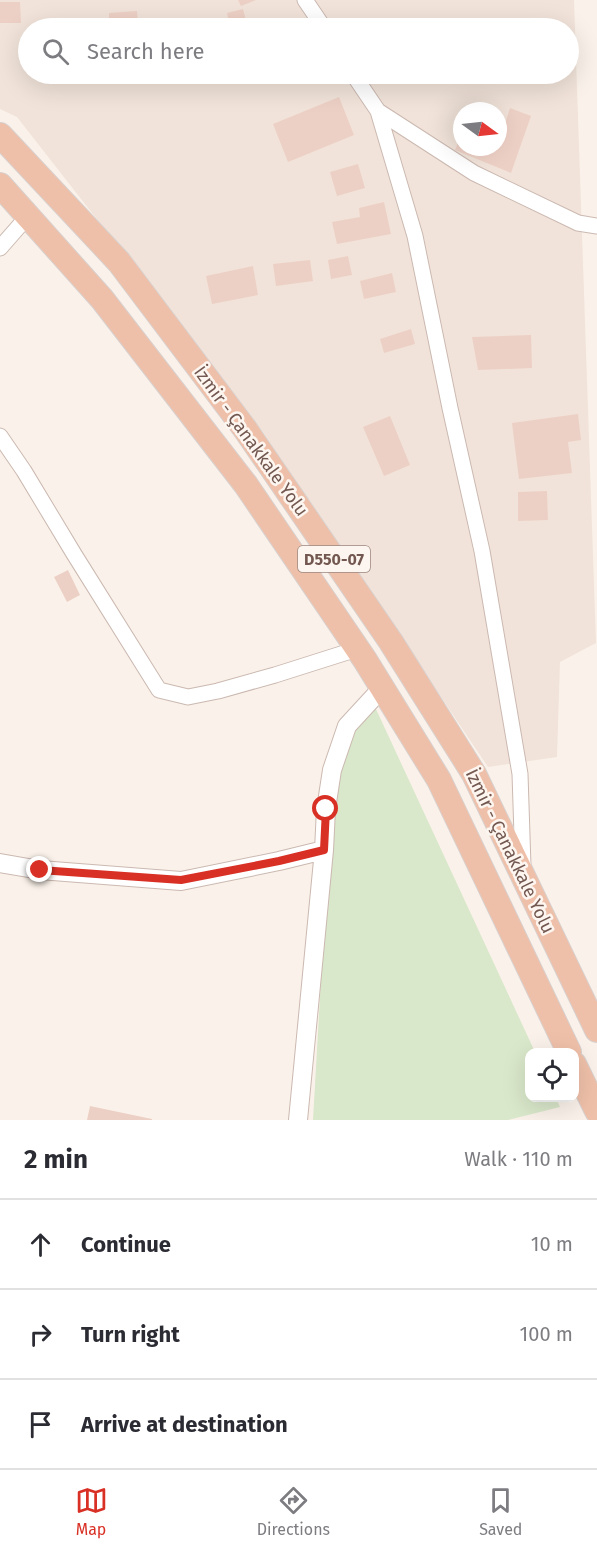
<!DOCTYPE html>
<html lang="en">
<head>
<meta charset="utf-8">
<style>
	:root { --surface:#fff; --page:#f7f7f7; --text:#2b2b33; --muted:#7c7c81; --line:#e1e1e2; --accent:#d93025 }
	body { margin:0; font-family:"Fira Sans",sans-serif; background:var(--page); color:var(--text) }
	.controls { position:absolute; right:18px; bottom:18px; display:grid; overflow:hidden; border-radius:12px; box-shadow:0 6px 24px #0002 }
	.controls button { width:54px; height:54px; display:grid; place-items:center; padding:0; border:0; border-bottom:2px solid var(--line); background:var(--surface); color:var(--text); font:30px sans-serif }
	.compass { position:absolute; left:453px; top:102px; width:54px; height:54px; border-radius:50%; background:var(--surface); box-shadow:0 6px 24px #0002; rotate:105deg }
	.stop { position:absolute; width:18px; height:18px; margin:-14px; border:4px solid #d93025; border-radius:50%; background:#fff }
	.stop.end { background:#d93025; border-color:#fff; box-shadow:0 2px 6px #0008 }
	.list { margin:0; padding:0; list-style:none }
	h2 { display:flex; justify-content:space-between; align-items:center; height:78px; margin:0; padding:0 24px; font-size:26px }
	h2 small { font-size:20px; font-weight:400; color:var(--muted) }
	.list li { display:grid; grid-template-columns:39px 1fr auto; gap:18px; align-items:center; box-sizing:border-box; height:90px; padding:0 24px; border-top:2px solid var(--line) }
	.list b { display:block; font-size:22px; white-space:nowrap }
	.list em { font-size:20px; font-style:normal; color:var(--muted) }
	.icon { flex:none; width:33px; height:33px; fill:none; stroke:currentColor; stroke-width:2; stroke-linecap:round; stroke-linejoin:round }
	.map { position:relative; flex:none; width:597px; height:1120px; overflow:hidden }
	.search { position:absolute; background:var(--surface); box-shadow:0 6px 24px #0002; left:18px; right:18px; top:18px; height:66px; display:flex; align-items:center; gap:15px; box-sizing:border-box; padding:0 21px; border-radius:33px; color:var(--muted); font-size:22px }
	.sheet { height:348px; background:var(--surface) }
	nav { display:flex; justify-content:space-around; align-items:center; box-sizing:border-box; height:84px; border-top:2px solid var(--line); background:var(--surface); font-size:16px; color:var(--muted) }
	nav a { display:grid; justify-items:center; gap:3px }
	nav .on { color:var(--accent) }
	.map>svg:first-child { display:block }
</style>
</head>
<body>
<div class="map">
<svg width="597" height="1120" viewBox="0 0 597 1120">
	<rect width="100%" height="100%" fill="#faf2ea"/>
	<!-- residential -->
	<path fill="#f1e3d9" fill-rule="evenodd" d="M0,0H574L596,643L560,662L557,757L488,767L263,432L17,117L0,109ZM28,28H568V74H28ZM462,111H498V147H462Z"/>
	<!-- green -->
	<path fill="#d9e7ca" d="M375,707L535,1052H530V1098H556L560,1107L508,1120H313L332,785L358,720Z"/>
	<!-- building -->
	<path fill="#edd0c5" d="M238,0H256L241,6Z
		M0,2H20L21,23H0Z
		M243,9L248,28H230L227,13Z
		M137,11L138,24L109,26V13Z
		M285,19L288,28H260Z
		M339,97L354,135L288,162L273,124Z
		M510,108L531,116L511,173L455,150L462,133V147H489L497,150Z
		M358,164L365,188L337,196L330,172Z
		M384,202L391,234L337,244L332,222L360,217L359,208Z
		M348,256L352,275L331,279L328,260Z
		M310,260L313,281L276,286L273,264Z
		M253,266L258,295L212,304L206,276Z
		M392,273L396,292L364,299L360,281Z
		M411,329L415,344L384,353L380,339Z
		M531,335L532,368L478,370L472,337Z
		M578,414L581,440L568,442L572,473L519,479L512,423Z
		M390,416L410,465L384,476L363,427Z
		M547,491L548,520L518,521V492Z
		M68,570L80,595L67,602L54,577Z
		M90,1106L152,1119V1120H87Z"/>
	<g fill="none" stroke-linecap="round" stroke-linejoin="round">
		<!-- minor casing -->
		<g stroke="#cbb9b1" stroke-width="17">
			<path id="minor" d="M305,0L324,28
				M353,74L378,111L415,236L450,408L482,551L520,774L523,866
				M378,111L474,173L578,223L597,226
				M0,248L28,216
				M0,436L24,471L74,554L159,690L188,697L218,691L275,675L357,649"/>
		</g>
		<!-- tertiary casing -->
		<g stroke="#cbb9b1" stroke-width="20">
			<path id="tertiary" d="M0,863L40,870L181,881L279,861L324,850L326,809L332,770L347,726L382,688
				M298,1120L324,850"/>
		</g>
		<!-- trunk casing -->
		<g stroke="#d8d0ce" stroke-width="26">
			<path id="trunk" d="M0,135L119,262L245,429L391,642L474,774L597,1030
				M0,185L102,299L246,485L365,660L439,780L569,1052
				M574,1064L597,1111"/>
		</g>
		<!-- minor -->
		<use href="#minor" stroke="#fff" stroke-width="15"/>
		<!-- tertiary -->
		<use href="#tertiary" stroke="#fff" stroke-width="18"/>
		<!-- trunk -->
		<use href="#trunk" stroke="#efc0a9" stroke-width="24"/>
	</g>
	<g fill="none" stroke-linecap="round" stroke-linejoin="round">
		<!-- route -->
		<path stroke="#d93025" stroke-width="8" d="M40,870L181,880L279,861L324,850L326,809"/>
	</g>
	<g text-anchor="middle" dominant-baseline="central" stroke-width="5" stroke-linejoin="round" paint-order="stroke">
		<!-- shield labels -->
		<rect fill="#fdf6f0" stroke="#9c8780" stroke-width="1.5" x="298" y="546" width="72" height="26" rx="4.5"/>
		<g font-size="16" font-weight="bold" fill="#725850">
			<text x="334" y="559">D550-07</text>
		</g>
		<!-- street labels -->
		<g font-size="18" fill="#725850" stroke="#fdf6f0">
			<text transform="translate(251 441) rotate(54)">İzmir - Çanakkale Yolu</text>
			<text transform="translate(510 851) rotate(64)">İzmir - Çanakkale Yolu</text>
		</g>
	</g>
</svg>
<div class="controls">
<button><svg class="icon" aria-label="locate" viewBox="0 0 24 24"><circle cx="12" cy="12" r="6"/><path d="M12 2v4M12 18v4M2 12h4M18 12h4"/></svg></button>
</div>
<svg class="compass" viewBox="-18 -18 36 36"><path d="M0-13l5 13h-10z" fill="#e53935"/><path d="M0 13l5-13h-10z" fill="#7c7c81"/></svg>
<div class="stop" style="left:326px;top:809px"></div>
<div class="stop end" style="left:40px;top:870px"></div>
<div class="search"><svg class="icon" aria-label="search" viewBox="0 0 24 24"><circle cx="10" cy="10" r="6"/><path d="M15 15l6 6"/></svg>Search here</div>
</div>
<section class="sheet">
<h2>2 min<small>Walk · 110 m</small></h2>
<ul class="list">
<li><svg class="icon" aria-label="ahead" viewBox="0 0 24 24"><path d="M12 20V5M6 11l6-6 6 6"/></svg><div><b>Continue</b></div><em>10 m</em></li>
<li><svg class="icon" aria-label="right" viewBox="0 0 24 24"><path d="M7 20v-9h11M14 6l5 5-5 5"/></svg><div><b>Turn right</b></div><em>100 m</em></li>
<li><svg class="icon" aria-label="arrive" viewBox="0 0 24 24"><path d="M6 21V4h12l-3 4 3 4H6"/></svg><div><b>Arrive at destination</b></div></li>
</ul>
</section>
<nav>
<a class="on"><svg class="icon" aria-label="map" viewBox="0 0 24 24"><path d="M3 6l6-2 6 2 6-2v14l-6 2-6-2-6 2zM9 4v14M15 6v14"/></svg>Map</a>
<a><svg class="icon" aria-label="directions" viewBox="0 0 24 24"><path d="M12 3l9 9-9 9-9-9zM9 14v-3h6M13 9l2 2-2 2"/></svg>Directions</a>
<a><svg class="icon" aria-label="saved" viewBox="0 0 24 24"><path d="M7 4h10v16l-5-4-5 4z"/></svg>Saved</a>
</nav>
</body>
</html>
